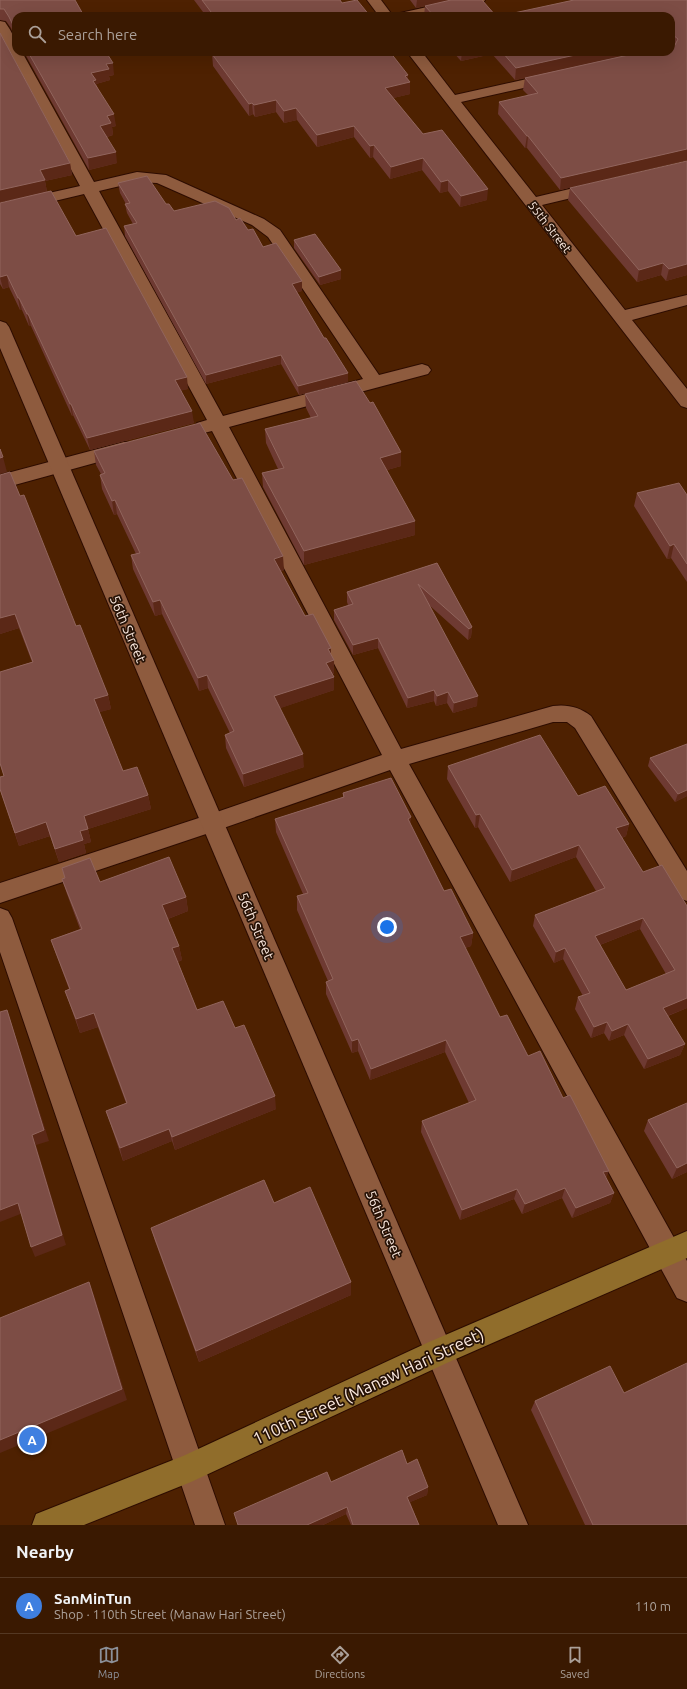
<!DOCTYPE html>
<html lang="en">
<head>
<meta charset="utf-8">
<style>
	:root { --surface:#3a1901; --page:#452610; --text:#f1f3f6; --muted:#aba099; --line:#543823; --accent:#8c9099 }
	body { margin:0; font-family:Ubuntu,sans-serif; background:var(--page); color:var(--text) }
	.you { position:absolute; left:387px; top:927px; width:14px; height:14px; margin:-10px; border:3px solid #fff; border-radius:50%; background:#1a73e8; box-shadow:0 0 0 6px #1a73e833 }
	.badge { display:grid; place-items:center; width:26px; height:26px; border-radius:50%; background:var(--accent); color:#fff; font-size:13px; font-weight:700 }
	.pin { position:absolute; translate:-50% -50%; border:2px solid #fff; box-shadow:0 1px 4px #0006 }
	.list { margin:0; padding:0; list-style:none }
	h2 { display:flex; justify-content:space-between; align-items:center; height:52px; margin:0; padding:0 16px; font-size:17px }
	h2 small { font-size:13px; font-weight:400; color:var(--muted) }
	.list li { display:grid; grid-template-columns:26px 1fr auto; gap:12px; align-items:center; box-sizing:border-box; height:56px; padding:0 16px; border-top:1px solid var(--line) }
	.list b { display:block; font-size:15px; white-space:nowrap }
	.list p { margin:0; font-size:13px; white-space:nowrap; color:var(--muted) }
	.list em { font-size:13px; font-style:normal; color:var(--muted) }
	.icon { flex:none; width:22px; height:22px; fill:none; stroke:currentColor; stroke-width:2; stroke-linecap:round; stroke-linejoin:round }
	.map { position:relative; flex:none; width:687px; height:1525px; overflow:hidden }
	.search { position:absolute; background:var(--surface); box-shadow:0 4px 16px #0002; left:12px; right:12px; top:12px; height:44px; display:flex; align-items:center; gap:10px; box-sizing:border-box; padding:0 14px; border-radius:12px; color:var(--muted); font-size:15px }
	.sheet { height:108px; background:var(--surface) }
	nav { display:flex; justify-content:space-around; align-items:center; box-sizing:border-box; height:56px; border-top:1px solid var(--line); background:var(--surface); font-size:11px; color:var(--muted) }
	nav a { display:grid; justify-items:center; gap:2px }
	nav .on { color:var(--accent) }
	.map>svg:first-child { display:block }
</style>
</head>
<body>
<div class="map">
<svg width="687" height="1525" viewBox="0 0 687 1525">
	<rect width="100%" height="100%" fill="#4e2101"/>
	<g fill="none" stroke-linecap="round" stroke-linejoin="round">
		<!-- minor casing -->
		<g stroke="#2d0c00" stroke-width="2">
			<path id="minor" d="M367,0H381L393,16H379Z
				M459,0H485L483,3L424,16H398L400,13Z
				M0,21L5,22C12,32 16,39 16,52H22L94,182L137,172L166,175L264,219L280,230L379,375L422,364L428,366L431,370L428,374L229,427L401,749L553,706C567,704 580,707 591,716L687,871V901L679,898L575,728L567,722H553L409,764L687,1261V1302L677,1298L390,770L212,832L0,903V883L211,814L382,755L212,431L204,433L197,431L195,427L197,423L207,420L84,194L0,214V204L80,186L0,38ZM137,182L157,183L252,225L268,237L363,379L223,416L99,191Z
				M407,52H422L455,95L554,73L559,74L561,77L559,80L461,102L536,197L599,182L605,184L607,187L605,190L542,205L625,310L687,295V305L632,320L687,389V408L681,406Z
				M124,442L131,443L133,448L131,453L0,489V475Z
				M0,908L8,911L12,918L225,1525H195L0,952Z
				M439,1338L449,1342L528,1525H498L425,1352L429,1342Z"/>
		</g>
		<!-- tertiary casing -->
		<g stroke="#2d0c00" stroke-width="2">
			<path id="tertiary" d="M0,321L6,323L9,327L449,1342L453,1352L449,1362L439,1366L429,1362L0,348Z"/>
		</g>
		<!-- secondary casing -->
		<g stroke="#2d0c00" stroke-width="2">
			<path id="secondary" d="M687,1231V1258L449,1362L191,1482L84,1525H32L36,1514L183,1456L429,1342Z"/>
		</g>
		<!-- minor -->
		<use href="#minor" fill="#8e5b3e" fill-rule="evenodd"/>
		<!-- tertiary -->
		<use href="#tertiary" fill="#8e5b3e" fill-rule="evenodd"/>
		<!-- secondary -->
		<use href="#secondary" fill="#906d2b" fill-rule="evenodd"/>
	</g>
	<!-- wall -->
	<path fill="#6e3a32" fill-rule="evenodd" d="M0,0L16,16V42L15,38L11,28L6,21L0,20Z
		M194,0H340L342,3L370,16H206Z
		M410,0H482L496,16H424L425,6L416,8Z
		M570,0H687V160L560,190L527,148H525L498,114L499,102L529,96L523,90L525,78L515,80L492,54L461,61L453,52H671V16L571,1Z
		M0,33L70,163L72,175L45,181L47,192L76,236L188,389L181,390L194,423L90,450L73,415L72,416L31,326H29L22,310H20L9,287L3,289L0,284V203L44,193L0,202Z
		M24,52H106L114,75L109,76L110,80L96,84L97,86L116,126L112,127L113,135L107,137L117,163L89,170Z
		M217,52H390L410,82V94L393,98L423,134L487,200L460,207L448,191L440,193L422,170L390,179L373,157L370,158L354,137L317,147L297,120L284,123L276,112L255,117L253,114L249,116L213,66L212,54L218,53Z
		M118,183L166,204L174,211L236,220L248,230L263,247L302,291L297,292L348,382L299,395L281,364L206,384L125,236L124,226L133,224L127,213L125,204H126L120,193Z
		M570,188L687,275L666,281L661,275L637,282L568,200Z
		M294,240L341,279L320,285L294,248Z
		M305,394L401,452V466L387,470L415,535L304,565L263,487L262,473L278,469L266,443L265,429L311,418L306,408Z
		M94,451L284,570L281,571L305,616L334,660V674H332L334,677V690L280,708L304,767L244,787L226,748L225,735L230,733L208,688L199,691L162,614L155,616L133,569L131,555L136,554L117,514L114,515L102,489L100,475L101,474L96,465Z
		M0,475L76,626L108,695L111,709L99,712L123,771L148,795L151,809L88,829L91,842L84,844L86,853L59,862L50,836L19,846L0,790L4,776L0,765V672L32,662L19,628L0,634Z
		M637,493L687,495V582L671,558L667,559L634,506Z
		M437,563L472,627L471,637L468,640L429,605L477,706L453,713L447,703L436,706L434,701L407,708L378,648L353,655L334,620V610L348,605L347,602V592Z
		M687,744V796L675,802L648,766L650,758Z
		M448,766L578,796L629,824L626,836L622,838L643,872L687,1008L668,1016L685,1044L680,1055L644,1069L624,1035L609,1041L604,1033L591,1038L575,1009L578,997L583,996L563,959L554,963L533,926L535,915L596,891L576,857L510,882L478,827L475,828L447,779ZM640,929L666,974L626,990L600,945Z
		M343,793L411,825L444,891L473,933L471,946L465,948L500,1017L528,1056L563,1098L614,1193L610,1203L572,1218L562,1198L522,1214L514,1199L460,1220L421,1132L422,1121L469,1103L445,1052L370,1080L358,1051L352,1053L326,994V982L328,981L297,910V896L303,894L276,832L275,819L343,797Z
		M62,868L100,882L186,897L188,911L168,919L179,946L182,960L178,962L197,1010L235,1028L276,1109L175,1150L172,1141L123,1161L106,1111L126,1103L98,1027L80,1033L65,991L69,989L56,954L51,940L80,929L67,894L62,879L65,878Z
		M687,1103V1172L672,1179L644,1131L648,1120Z
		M274,1203L351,1282V1295L199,1362L155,1241L151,1228Z
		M624,1393L687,1525H585L531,1410L535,1401Z
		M407,1464L428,1487L427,1495L410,1502L419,1525H351L346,1514L323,1525H238L331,1482Z"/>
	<!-- shaded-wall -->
	<path fill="#5b2817" d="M417,0H452L416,8Z
		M462,52H492V54L461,61Z
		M589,52H641L515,80L516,68Z
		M113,63L114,75L109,76L110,80L96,84L97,92L95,93L91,73L106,64Z
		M408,75V83L410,82V94L385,100V88L405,76Z
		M276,100V112L255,117L254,105Z
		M252,103L253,114L249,116V104Z
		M296,108L297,120L284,123V111Z
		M114,114L116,126L112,127L113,135L102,138L100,126L107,116Z
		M354,126V137L317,147V135Z
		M527,136H528L527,148H525Z
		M374,145L373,157L370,158V146Z
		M687,149V160L560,190L561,178Z
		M116,152L117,163L89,170L88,158Z
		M423,158L422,170L390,179L391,167Z
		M70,163L72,175L45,181L47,192L0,202V190L40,170Z
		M448,180V191L440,193L441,182Z
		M488,189L487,200L460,207L461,196Z
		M663,263L661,275L637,282L639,270Z
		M687,264V275L666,281L669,269Z
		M341,270V279L320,285L319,277Z
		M7,275L9,287L3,289L0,277Z
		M302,281V291L292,294V284Z
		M18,298H19L22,310H20Z
		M27,314H28L31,326H29Z
		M281,355V364L206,384V375Z
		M348,373V382L299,395L298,386Z
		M187,377L188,389L176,392L175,380Z
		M70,404H71L73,415L72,416Z
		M192,411L194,423L90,450L87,438Z
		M401,452V466L380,472V458Z
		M3,457L7,472L0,474V458Z
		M115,500L117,514L114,515L112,501Z
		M415,521V535L304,565V551Z
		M674,544L671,558L667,559L670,546Z
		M283,556L284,570L275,573L274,559Z
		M160,600L162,614L155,616L153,602Z
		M15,614L19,628L0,634V618Z
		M472,627L471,637L468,640L469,629Z
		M378,638V648L353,655V645Z
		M331,648V661L334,660V674L326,676V663L328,649Z
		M207,675L208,688L199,691L198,678Z
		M334,677V690L275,710L274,696Z
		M434,690V701L407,708L408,698Z
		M448,692L447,703L436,706L437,696Z
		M108,695L111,709L97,713L94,699Z
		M478,696L477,706L453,713L454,703Z
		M303,754L304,767L244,787L243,774Z
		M687,790V796L675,802L678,794Z
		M148,795L151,809L88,829L91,842L84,844L86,853L59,862L55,849L80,831L84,816Z
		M480,814L478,827L475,828L476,815Z
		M411,817L410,831L408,819Z
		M46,822L50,836L19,846L15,833Z
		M629,824L626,836L613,841L616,828Z
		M579,845L576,857L510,882L512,870Z
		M186,897L188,911L165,920L162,905Z
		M643,918L640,929L592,948L595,936Z
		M473,933L471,946L458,950L460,937Z
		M179,946L182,960L175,963L172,948Z
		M565,948L563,959L554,963L556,952Z
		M687,998V1008L659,1019L663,1008Z
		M7,1010L11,1022L49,1141L36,1145L66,1245L35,1257L31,1247Z
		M94,1013L98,1027L80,1033L76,1019Z
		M607,1022L604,1033L591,1038L594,1027Z
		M628,1024L624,1035L609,1041L612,1031Z
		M358,1039V1051L352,1053V1041Z
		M446,1040L445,1052L370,1080L371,1069Z
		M685,1044L680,1055L644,1069L648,1059Z
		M275,1096L276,1109L175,1150L172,1137Z
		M169,1129L172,1141L123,1161L120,1148Z
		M687,1163V1172L672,1179L677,1168Z
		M609,1171L605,1181L603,1172Z
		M565,1188L562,1198L522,1214L525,1204Z
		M517,1189L514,1199L460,1220L462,1210Z
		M614,1193L610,1203L572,1218L576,1208Z
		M18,1203L23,1213L0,1222V1210Z
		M89,1282L94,1295L127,1400L0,1453V1440Z
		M351,1282V1295L199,1362L196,1351Z
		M428,1487L427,1495L406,1504L407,1497Z
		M347,1507L346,1514L323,1525H307Z"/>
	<!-- building -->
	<path fill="#7d4d45" stroke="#91655d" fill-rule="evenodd" d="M0,0H75L84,16H16V39H15L14,27L9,17L4,9H0Z
		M202,0H340L342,3L357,0L370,16H214Z
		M451,0H482L496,16H434L425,6Z
		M574,0H687V149L561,178L528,136H527L499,102L538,93L525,78L642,52H671V46L675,45L678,39L673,35L672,39H671V16H500Z
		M0,33L70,163L40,170L45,180L0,190Z
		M28,52H106L113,63L106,64L109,69L91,73L96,80L93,81L114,114L107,116L111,123L100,126L116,152L88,158Z
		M221,52H390L408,75L405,76L410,82L385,88L423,134L442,130L488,189L461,196L448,180L441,182L423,158L391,167L374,145L370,146L354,126L317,135L296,108L284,111L276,100L254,105L252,103L249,104L212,54Z
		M502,52H589L516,68Z
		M687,161V264L669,269L663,263L639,270L570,188Z
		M147,176L166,204H169L174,211L215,201L229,208L236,220L240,218L248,230L253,229L263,247L276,243L302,281L292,284L324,338H326L348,373L298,386L281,355L206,375L124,226L137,223L125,204L130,203L118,183Z
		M51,191L76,236L106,228L187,377L175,380L192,411L87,438L71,404H70L28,314H27L19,298H18L7,275L0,277V203Z
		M315,234L341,270L319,277L294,240Z
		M356,381L370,403L373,402L401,452L380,458L415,521L304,551L262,473L284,468L265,429L318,416L305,394Z
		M200,423L233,480L242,478L283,556L274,559L305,616L313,614L331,648L328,649L334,660L326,663L334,677L274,696L303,754L243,774L225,735L234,731L207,675L198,678L160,600L153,602L131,555L140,553L115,500L112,501L100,475L105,473L94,451Z
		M0,449L3,457L0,458Z
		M10,472L20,496L24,495L76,626L80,625L108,695L94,699L123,771L137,767L148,795L84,816L88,829L80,831L83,840L55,849L46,822L15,833L0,789V777L4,776L0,763V672L33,662L15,614L0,618V475Z
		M679,483L687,495V564L674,544L670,546L637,493Z
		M437,563L472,627L469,629L418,584L478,696L454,703L448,692L437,696L434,690L408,698L378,638L353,645L334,610L353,604L347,592Z
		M540,735L578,796L605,786L629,824L616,828L643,872L662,865L687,906V998L663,1008L685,1044L648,1059L628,1024L612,1031L607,1022L594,1027L578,997L590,993L565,948L556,952L535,915L605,888L579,845L512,870L480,814L476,815L448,766ZM643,918L675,970L626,990L595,936Z
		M687,744V790L678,794L650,758Z
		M391,778L411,817L408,819L444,891L451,889L473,933L460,937L500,1017L507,1015L528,1056L540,1051L563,1098L570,1095L609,1171L603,1172L614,1193L576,1208L565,1188L525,1204L517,1189L462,1210L422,1121L476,1100L446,1040L371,1069L358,1039L352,1041L326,982L333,979L297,896L308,893L275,819L344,797L343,793Z
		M169,857L186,897L162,905L179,946L172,948L197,1010L223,1001L235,1028L244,1025L275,1096L172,1137L169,1129L120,1148L106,1111L127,1103L94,1013L76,1019L65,991L70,989L51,940L82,929L62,879L65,878L62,868L90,858L100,882Z
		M7,1010L44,1130L32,1135L62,1235L31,1247L18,1203L0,1210V1012Z
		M687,1103V1163L677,1168L648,1120Z
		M264,1180L274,1203L310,1187L351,1282L196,1351L151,1228Z
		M89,1282L122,1389L0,1440V1318Z
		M687,1363V1525H593L535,1401L610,1366L624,1393Z
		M402,1450L407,1464L417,1459L428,1487L407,1497L419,1525H353L347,1507L307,1525H238L234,1513L327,1472L331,1482Z"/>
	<g text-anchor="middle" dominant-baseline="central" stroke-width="3.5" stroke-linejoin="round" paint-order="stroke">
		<!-- far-street labels -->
		<g font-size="12" fill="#fbe9df" stroke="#261206">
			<text transform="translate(550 227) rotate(52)">55th Street</text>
		</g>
		<!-- street labels -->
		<g font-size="14" fill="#fbe9df" stroke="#261206">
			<text transform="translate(128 629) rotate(67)">56th Street</text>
			<text transform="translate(256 926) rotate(67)">56th Street</text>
			<text transform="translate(384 1224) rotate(67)">56th Street</text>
		</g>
		<!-- near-street labels -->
		<g font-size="17" fill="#fbe9df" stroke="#261206">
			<text transform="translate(368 1386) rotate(-25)">110th Street (Manaw Hari Street)</text>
		</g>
	</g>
</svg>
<div class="you"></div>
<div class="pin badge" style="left:32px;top:1440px;background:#3f7fe0">A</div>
<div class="search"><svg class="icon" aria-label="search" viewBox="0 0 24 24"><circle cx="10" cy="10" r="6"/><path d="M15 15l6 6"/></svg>Search here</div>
</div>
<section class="sheet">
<h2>Nearby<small></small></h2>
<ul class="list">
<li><span class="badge" style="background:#3f7fe0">A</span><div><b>SanMinTun</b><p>Shop · 110th Street (Manaw Hari Street)</p></div><em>110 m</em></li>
</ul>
</section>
<nav>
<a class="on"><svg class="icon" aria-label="map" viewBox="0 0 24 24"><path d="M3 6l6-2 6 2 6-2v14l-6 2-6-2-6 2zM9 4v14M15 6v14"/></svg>Map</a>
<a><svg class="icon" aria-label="directions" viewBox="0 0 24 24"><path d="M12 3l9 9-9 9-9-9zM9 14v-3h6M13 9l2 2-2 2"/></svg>Directions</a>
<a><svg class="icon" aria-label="saved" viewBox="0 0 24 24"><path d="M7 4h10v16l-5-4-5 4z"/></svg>Saved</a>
</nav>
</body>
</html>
